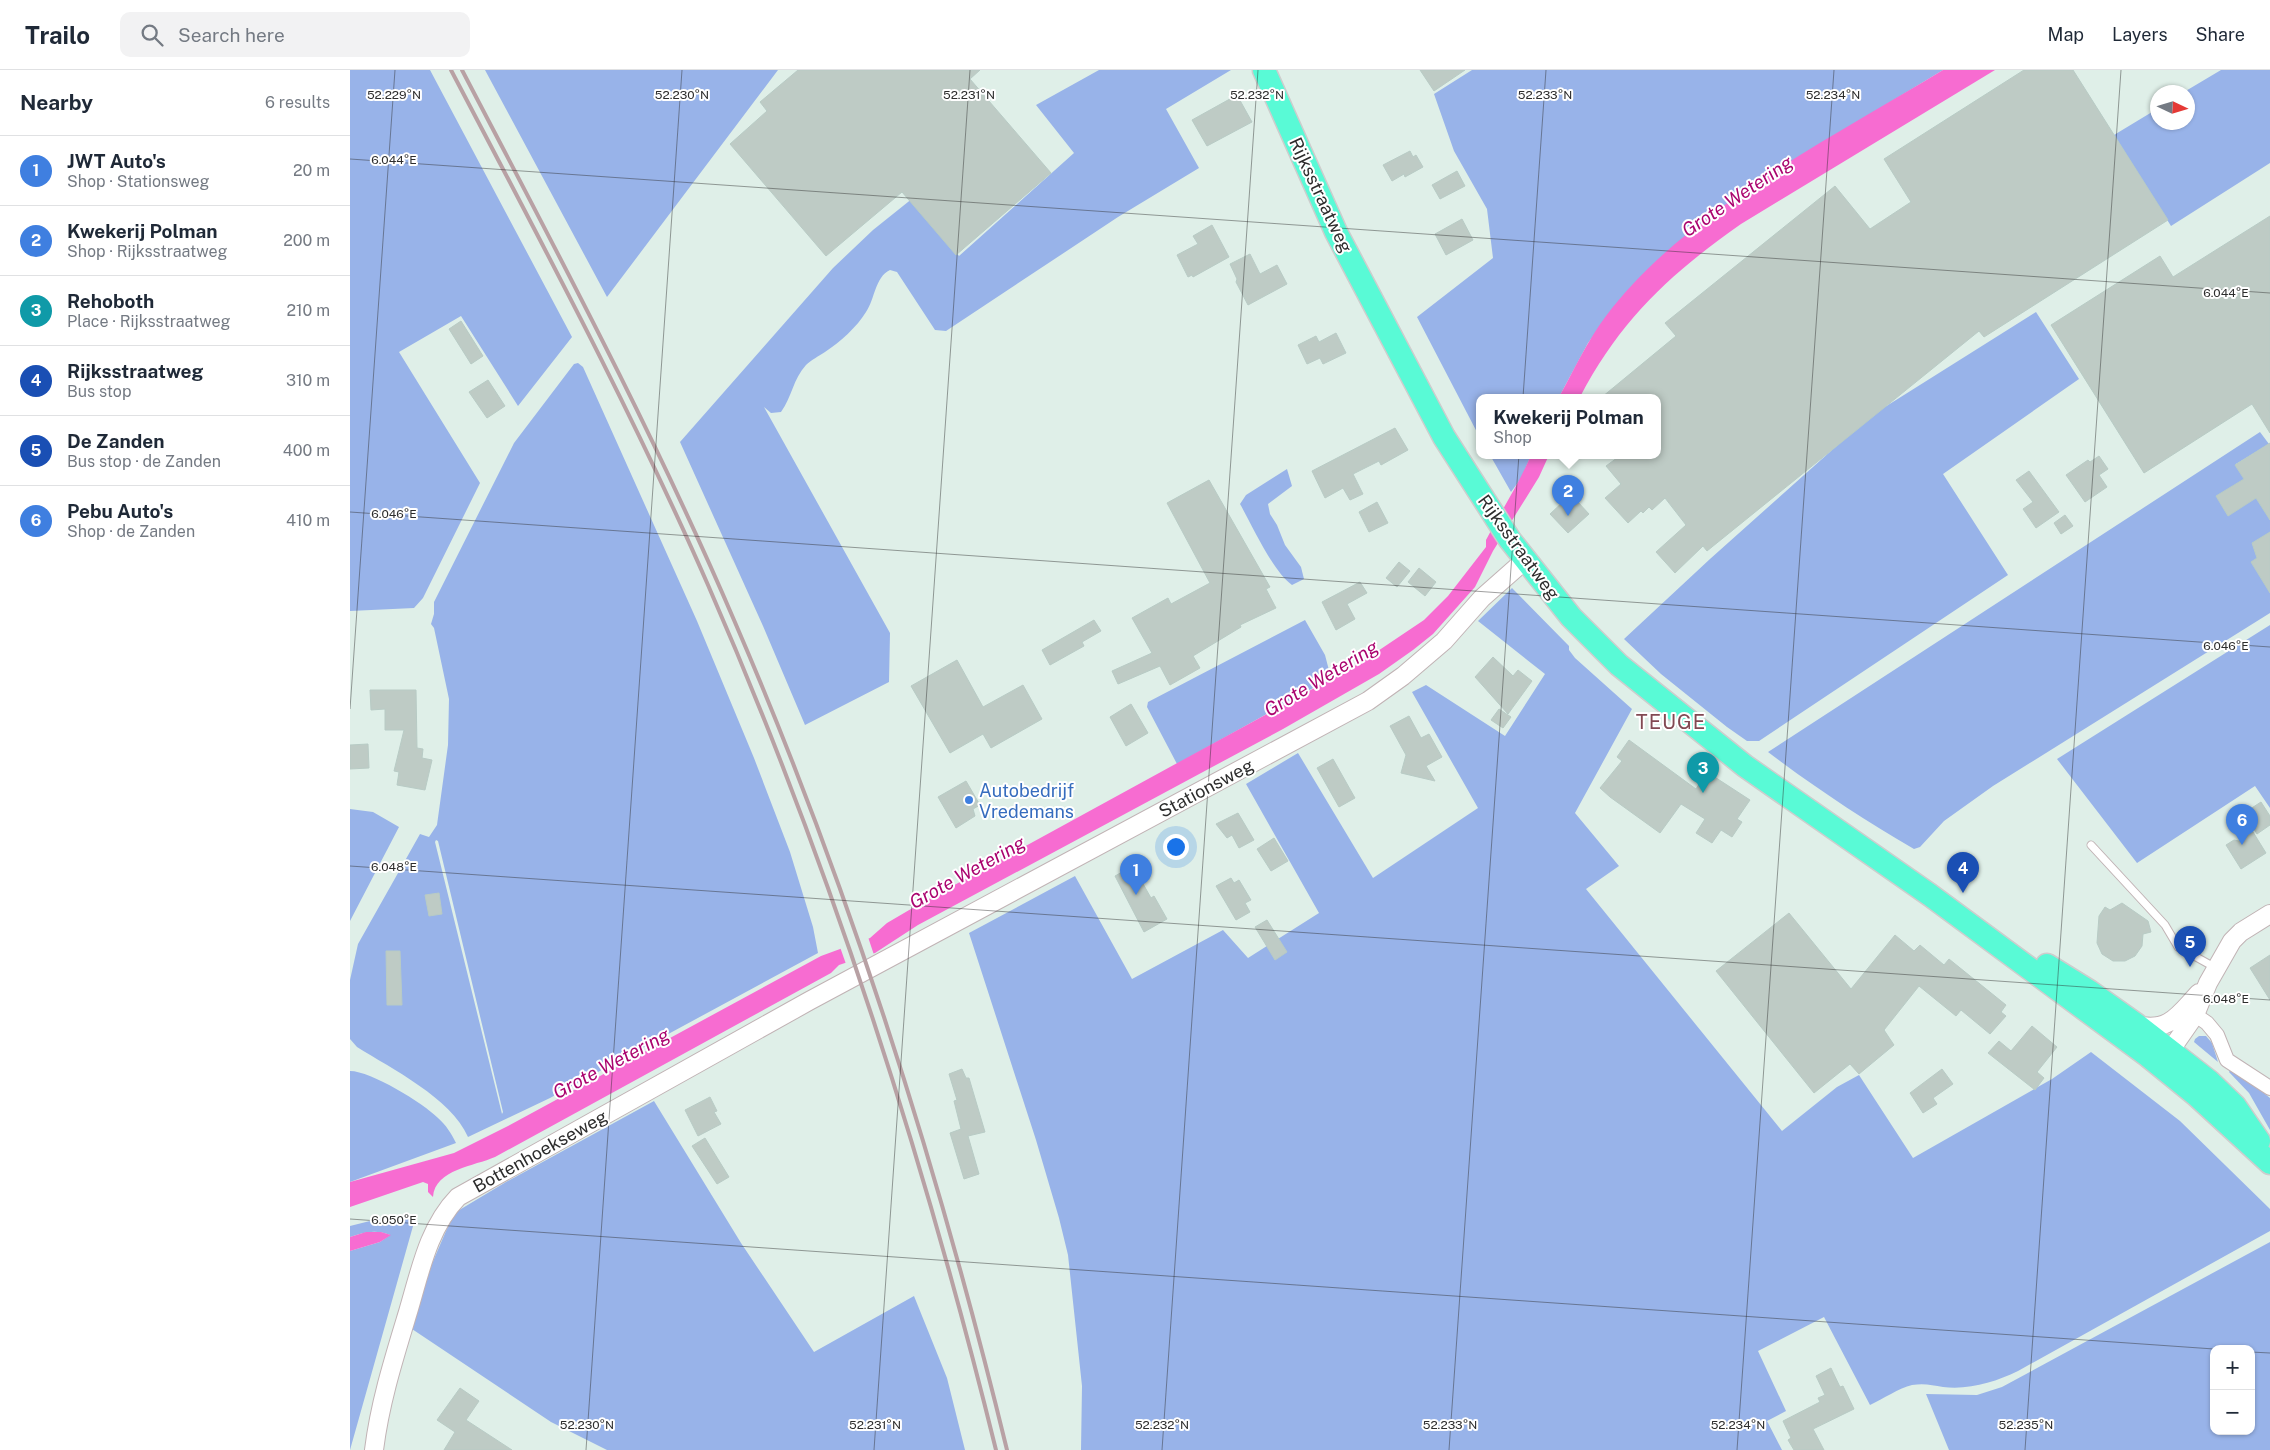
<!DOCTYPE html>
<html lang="en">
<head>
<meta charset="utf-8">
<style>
	:root { --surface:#fff; --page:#f2f2f3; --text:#1f2937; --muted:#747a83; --line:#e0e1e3; --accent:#b45309 }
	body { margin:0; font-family:"Public Sans",sans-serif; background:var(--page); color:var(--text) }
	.controls { position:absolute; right:15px; bottom:15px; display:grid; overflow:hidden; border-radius:10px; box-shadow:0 1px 4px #0004 }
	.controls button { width:45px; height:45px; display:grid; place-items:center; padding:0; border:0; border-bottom:1px solid var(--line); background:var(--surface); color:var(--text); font:25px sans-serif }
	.compass { position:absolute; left:1800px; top:15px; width:45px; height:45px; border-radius:50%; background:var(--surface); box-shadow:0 1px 4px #0004; rotate:94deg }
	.you { position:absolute; left:825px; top:776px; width:18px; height:18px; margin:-12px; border:4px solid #fff; border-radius:50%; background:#1a73e8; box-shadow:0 0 0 8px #1a73e833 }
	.badge { display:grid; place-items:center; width:32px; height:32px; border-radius:50%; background:var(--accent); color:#fff; font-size:16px; font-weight:700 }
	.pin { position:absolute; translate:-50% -41px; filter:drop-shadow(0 1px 2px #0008) }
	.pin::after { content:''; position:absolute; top:26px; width:18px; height:15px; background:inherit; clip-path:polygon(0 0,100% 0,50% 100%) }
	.popup { position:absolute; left:1126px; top:324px; width:185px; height:65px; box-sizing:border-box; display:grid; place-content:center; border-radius:10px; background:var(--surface); filter:drop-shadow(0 1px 4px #0005); font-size:16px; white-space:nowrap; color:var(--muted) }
	.popup b { font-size:19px; color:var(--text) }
	.popup::after { content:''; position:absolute; left:50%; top:100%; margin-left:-10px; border:10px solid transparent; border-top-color:var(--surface) }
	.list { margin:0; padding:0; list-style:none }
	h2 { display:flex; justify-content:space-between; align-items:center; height:65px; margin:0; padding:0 20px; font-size:21px }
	h2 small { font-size:16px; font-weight:400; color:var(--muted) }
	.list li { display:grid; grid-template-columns:32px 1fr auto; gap:15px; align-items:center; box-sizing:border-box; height:70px; padding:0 20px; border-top:1px solid var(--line) }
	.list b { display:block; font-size:19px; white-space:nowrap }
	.list p { margin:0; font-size:16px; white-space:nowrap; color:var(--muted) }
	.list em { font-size:16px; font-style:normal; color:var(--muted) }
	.icon { flex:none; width:28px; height:28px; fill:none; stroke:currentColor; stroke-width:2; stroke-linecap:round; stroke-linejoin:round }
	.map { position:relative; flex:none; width:1920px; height:1380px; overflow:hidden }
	header { display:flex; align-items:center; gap:30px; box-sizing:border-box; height:70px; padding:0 25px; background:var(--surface); border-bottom:1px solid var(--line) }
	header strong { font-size:24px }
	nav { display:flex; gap:28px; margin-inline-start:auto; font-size:18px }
	.search { width:350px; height:45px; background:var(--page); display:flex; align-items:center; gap:12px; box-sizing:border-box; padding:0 18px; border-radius:10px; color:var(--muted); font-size:19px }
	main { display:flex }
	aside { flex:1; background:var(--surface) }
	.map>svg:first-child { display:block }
</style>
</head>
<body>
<header>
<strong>Trailo</strong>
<div class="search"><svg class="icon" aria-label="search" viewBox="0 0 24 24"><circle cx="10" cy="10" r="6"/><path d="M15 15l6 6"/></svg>Search here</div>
<nav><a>Map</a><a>Layers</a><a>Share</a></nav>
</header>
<main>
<aside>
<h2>Nearby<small>6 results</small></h2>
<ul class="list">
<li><span class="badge" style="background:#3f7fe0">1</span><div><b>JWT Auto's</b><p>Shop · Stationsweg</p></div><em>20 m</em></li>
<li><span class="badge" style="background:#3f7fe0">2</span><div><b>Kwekerij Polman</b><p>Shop · Rijksstraatweg</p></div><em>200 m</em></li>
<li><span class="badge" style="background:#0f9aa8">3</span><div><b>Rehoboth</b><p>Place · Rijksstraatweg</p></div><em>210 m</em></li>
<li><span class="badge" style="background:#1a4fb4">4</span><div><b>Rijksstraatweg</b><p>Bus stop</p></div><em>310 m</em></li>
<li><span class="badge" style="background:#1a4fb4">5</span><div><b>De Zanden</b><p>Bus stop · de Zanden</p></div><em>400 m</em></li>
<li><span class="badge" style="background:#3f7fe0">6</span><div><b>Pebu Auto's</b><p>Shop · de Zanden</p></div><em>410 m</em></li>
</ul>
</aside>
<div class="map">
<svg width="1920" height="1380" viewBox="0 0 1920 1380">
	<rect width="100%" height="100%" fill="#dfefe8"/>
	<!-- green -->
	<path fill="#98b3e9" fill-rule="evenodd" d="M0,0H80L222,267L168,336L111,246L49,282L130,413L73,528L64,538L0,541Z
		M135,0H428L257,227Z
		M749,0H881L816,39L849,98L768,147L596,261L585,260L547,202L540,200C525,207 525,229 516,242C507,257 490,272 475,282C469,286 461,290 456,295C443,309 442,327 431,342L421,343L414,337L540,563L539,612L455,655L413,556L330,372L483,198L523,160L563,128L609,186L724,83L686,35Z
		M1122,0H1593L1443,91L1271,228L1238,273L1209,327H1129V366L1067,247L1143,188L1137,139L1104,81L1084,24Z
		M1871,0H1920V93L1821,156L1764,65L1807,39L1808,52H1838V22H1834Z
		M1686,242L1729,309L1593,404L1658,505L1409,671H1397L1377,657L1311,604L1274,569L1360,489L1519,347Z
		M228,293L233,297L347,551L404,688L440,782L463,857L468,883L200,1028L118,1067C101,1028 42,999 7,977L0,969V910L8,874L70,764L79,767L87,755L98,675L99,629L84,558L81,554L84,544V532L164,373L224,294ZM86,770L88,771L153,1042L152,1044L85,772Z
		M1910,362L1919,374L1886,394L1920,444V543L1643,716L1594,751L1570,777L1564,779C1514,750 1464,717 1418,682Z
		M1140,385H1181L1172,407L1161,422Z
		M937,399L942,416L918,434L920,444L927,455L935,475L951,497L954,509L942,515C923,502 902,455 890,434L896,425Z
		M1162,518L1219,576V580L1225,588L1282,639L1225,743L1269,796L1236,819L1432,1061L1487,1017L1509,1005L1563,1088L1702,1009L1741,982L1830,1051L1920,1139V1161L1668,1301C1645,1312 1620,1320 1593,1317C1582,1315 1574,1313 1562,1315C1549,1318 1533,1329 1520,1335L1474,1247L1408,1281L1436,1341L1417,1351L1432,1380H731L732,1316L718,1185L709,1148L686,1070L619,863L725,806L782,909L873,860L898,888L969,843L896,714L948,683L1023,808L1128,738L1062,622L1076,615L1155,666L1195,604L1128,551Z
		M955,550L975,585L981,608L827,694L797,637L798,632Z
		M1920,555V738L1905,716L1787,793L1707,689Z
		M0,739L23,742L49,757L0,851Z
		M1849,966H1856L1862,973L1868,992L1844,972L1845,969Z
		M1882,997L1920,1028V1060L1899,1023L1879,1002Z
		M0,1001C21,1001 73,1033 88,1048C96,1055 101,1063 106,1073L0,1112Z
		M304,1031L391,1173L464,1282L564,1226L597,1308L615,1380H257L201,1352L62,1259L81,1196L102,1147L106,1142L156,1112Z
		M44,1145H55L65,1149L0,1380V1181L30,1172L40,1165C26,1159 14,1162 0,1167V1156Z
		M1920,1172V1380H1599L1576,1324L1627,1325L1652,1317ZM1864,1279H1901V1361H1864Z"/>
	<!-- water -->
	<path fill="#f76cd1" d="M1593,0H1645L1391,154C1320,204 1271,249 1230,327H1209C1224,300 1237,271 1256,246C1336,140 1482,68 1593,0Z
		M1181,385H1199L1189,407L1143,481L1125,517L1083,564L1063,580L1029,604L933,659L568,855L525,883L489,895L481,903L145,1087C125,1096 85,1099 83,1127L78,1122V1114L73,1112L0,1137V1112L104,1083L158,1056L471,886L520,868L537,853L566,836L1010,593L1074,550L1098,526L1136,477V470C1151,441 1169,414 1181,385Z
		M16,1162H31L41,1165L30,1172L0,1181V1167Z"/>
	<!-- pier -->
	<path fill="#dfefe8" d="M518,867L524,885L496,894L490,877Z"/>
	<!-- building -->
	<path fill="#becbc5" stroke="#b8cbc5" d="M448,0H630L620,9L701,103L606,185L552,122L476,186L380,74L417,41L410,32Z
		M1070,0H1115L1084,21Z
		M1674,0H1723L1818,150L1634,267L1629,261L1357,481L1353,476L1325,503L1306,482L1336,455L1315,428L1302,440L1299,437L1293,443L1291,441L1278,453L1255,428L1271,414L1256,396L1271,385H1307V327H1252L1326,266L1315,253L1485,116L1520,159L1561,132L1534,89Z
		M887,25L902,52L857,76L842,50Z
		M1060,81L1063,87L1066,85L1073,97L1055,107L1054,104L1042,111L1033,95Z
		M1107,101L1115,116L1090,129L1082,115Z
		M1920,146V363L1902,334L1794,403L1701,255L1810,186L1823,207Z
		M1112,149L1123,170L1096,185L1085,164Z
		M862,155L879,187L843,207L842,205L838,207L827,185L848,174L843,166Z
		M900,184L910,204L927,195L937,214L898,235L886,212L887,209L880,194Z
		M111,251L133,286L121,294L99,259Z
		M986,263L996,283L973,294L970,288L957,294L948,275L966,266L969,272Z
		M138,310L155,336L137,348L119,322Z
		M1045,358L1058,380L1031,395L1029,391L1003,404L1013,424L1000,430L993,418L975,428L962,401Z
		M1920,373V450L1906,428L1878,446L1866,426L1894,409L1885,395Z
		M1749,386L1758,399L1749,405L1757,417L1735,432L1716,405L1738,390L1740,392Z
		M1679,401L1709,442L1686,458L1673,439L1683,432L1666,410Z
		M859,410L920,517L916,519L926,538L890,555L891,557L843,586L850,598L820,615L810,596L768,614L762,601L802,583L782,548L818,528L821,534L860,513L817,433Z
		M1215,430L1221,436L1227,431L1239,444L1218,463L1200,444Z
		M1027,432L1038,453L1019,462L1009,442Z
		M1715,445L1723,456L1711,464L1704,453Z
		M1920,462V523L1901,492L1907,488L1902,473Z
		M1049,492L1060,501L1047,517L1036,508Z
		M1069,498L1086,512L1075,526L1058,512Z
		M1010,512L1017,523L997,534L1005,549L986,560L972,532Z
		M744,550L751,561L732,572L734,576L700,595L692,580Z
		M1143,587L1163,606L1168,600L1182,611L1158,644L1125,607Z
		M607,590L633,637L673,615L692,649L641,678L633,664L600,683L561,616Z
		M20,620H66L67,678L73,679L72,688L82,690L75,720L47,715L49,702L44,701L54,660H35V639L21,640Z
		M781,634L798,663L776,676L760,647Z
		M1149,639L1161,647L1153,658L1141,650Z
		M1059,646L1071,668L1079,664L1092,687L1076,696L1085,711L1051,703L1056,685L1040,656Z
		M1279,670L1346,719L1357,702L1400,730L1387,749L1392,752L1382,767L1371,760L1362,773L1346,763L1355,749L1331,734L1310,763L1260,727L1250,718L1272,691L1267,687Z
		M18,674L19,698L0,699V675Z
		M983,689L1005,728L989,737L967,698Z
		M616,711L630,735L623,739L625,746L606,758L588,727Z
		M1911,732L1920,746V755L1907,764L1894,743Z
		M888,743L904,770L889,778L882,765L877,768L866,754Z
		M1903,762L1916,783L1891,799L1876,775L1884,770L1889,771Z
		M924,768L938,791L921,801L907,779Z
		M783,796L801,828L804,826L817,849L794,862L765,806Z
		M881,808L884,813L889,810L901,830L895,833L900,842L886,850L866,816Z
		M89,823L92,844L79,846L75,825Z
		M1772,833L1798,851L1801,862L1793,864L1792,876L1785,886L1775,891H1763L1752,884L1747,873L1749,846L1755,837L1760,840Z
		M1439,843L1501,919L1545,865L1564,881L1570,875L1594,895L1599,889L1656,935L1651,942L1656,946L1640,964L1611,940L1606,946L1569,916L1534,960L1544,975L1509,1004L1500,994L1464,1023L1366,901Z
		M917,850L937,882L925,890L905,857Z
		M36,881H50L52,935H37Z
		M1920,885V930L1900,898Z
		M1682,956L1707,977L1687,1002L1694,1008L1685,1020L1638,983L1649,971L1661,981Z
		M612,999L616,1008H619L635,1062L618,1066L629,1104L614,1109L600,1063L611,1059L604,1031L607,1030L599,1004Z
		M1592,999L1603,1014L1583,1028L1587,1034L1573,1043L1560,1023Z
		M360,1027L367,1041L364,1042L371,1054L348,1066L335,1040Z
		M355,1068L379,1107L367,1114L342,1076Z
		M1481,1298L1490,1317L1493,1316L1504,1339L1463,1359L1474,1380H1444L1438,1370L1441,1368L1433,1351L1470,1332L1468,1328L1475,1325L1466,1306Z
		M110,1318L129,1331L116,1350L162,1380H94L105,1362L87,1350Z"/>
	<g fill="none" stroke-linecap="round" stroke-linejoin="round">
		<!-- service casing -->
		<g stroke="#c1b3b5" stroke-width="9">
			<path id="service" d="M1741,775L1815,855L1828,877L1866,898"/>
		</g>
		<!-- minor casing -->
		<g stroke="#c1b3b5" stroke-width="16">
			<path id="minor" d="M1838,940L1857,953L1867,965L1877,990L1920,1018"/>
		</g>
		<!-- tertiary casing -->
		<g stroke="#c1b3b5" stroke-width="20">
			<path id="tertiary" d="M1787,955C1819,963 1829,944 1849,923
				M1813,991L1845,945L1858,913L1882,871L1891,862L1920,844
				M24,1380C30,1332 44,1288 58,1242C70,1202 78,1158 108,1127L459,931L1018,631L1053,606L1094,571L1132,528L1175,490"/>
		</g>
		<!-- primary casing -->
		<g stroke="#cdcdcd" stroke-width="25">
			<path id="primary" d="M914,0L986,162L1094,367L1160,470L1221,547L1269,595L1395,696L1580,825L1798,986L1846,1025L1920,1093
				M1697,895L1739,921L1787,955L1859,1011L1885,1036L1909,1071"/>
		</g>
		<!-- service -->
		<use href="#service" stroke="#fff" stroke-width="7"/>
		<!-- minor -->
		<use href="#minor" stroke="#fff" stroke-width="14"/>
		<!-- tertiary -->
		<use href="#tertiary" stroke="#fff" stroke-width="18"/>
		<!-- primary -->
		<use href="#primary" stroke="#59fad6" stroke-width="22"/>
		<!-- rail -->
		<path stroke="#b8a1a4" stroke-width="4" d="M101,0C190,170 281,339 358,515C480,794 573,1084 646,1380
			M112,0C207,182 303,361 384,550C500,818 588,1097 657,1380"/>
	</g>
	<!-- ticks -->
	<path fill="none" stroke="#2d2d2d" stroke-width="1" stroke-opacity="0.45" d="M0,89L1920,223M0,442L1920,577M0,639L45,0M0,796L1920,930M0,1149L1864,1279M1901,1282L1920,1283M236,1380L332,0M524,1380L620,0M812,1380L908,0M1099,1380L1196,0M1387,1380L1484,0M1675,1380L1771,0"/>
	<!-- markers -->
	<circle fill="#3f7fe0" stroke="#fff" stroke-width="2" cx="619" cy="730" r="5"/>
	<g text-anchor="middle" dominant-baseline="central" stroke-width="4" stroke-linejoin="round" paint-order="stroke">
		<!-- street labels -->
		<g font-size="18" fill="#2d2d2d" stroke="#fff">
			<text transform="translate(971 125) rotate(65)">Rijksstraatweg</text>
			<text transform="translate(1169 477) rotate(54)">Rijksstraatweg</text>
			<text transform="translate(856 718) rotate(-28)">Stationsweg</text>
			<text transform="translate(190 1081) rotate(-29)">Bottenhoekseweg</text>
		</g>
		<!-- shop labels -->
		<g font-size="18" fill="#366cbe" stroke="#fff" text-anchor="start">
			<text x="629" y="720">Autobedrijf<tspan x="629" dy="21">Vredemans</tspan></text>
		</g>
		<!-- water labels -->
		<g font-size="19" font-style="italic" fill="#aa046f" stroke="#fff">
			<text transform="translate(1387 126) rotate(-34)">Grote Wetering</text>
			<text transform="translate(971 608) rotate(-31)">Grote Wetering</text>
			<text transform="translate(617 802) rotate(-29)">Grote Wetering</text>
			<text transform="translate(261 993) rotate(-28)">Grote Wetering</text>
		</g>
		<!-- quarter labels -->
		<g font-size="20" letter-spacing="1" fill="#824953" stroke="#fff">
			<text x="1321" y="652">TEUGE</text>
		</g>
	</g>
	<g font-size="12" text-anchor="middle" fill="#2d2d2d" stroke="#fff" stroke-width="4" stroke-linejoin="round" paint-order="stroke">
		<text x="44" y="29">52.229°N</text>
		<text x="332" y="29">52.230°N</text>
		<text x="619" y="29">52.231°N</text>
		<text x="907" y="29">52.232°N</text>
		<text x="1195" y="29">52.233°N</text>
		<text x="1483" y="29">52.234°N</text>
		<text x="44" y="94">6.044°E</text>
		<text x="1876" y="227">6.044°E</text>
		<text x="44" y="448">6.046°E</text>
		<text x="1876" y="580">6.046°E</text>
		<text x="44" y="801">6.048°E</text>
		<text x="1876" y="933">6.048°E</text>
		<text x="44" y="1154">6.050°E</text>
		<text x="237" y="1359">52.230°N</text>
		<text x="525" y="1359">52.231°N</text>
		<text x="812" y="1359">52.232°N</text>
		<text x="1100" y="1359">52.233°N</text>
		<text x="1388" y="1359">52.234°N</text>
		<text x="1676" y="1359">52.235°N</text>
	</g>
</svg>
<div class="controls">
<button>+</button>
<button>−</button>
</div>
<svg class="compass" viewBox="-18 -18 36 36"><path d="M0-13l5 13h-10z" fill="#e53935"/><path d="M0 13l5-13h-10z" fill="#747a83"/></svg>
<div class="you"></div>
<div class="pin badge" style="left:786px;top:825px;background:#3f7fe0">1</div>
<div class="pin badge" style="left:1218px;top:446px;background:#3f7fe0">2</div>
<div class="popup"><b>Kwekerij Polman</b>Shop</div>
<div class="pin badge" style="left:1353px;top:723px;background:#0f9aa8">3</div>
<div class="pin badge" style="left:1613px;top:823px;background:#1a4fb4">4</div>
<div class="pin badge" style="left:1840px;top:897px;background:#1a4fb4">5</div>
<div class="pin badge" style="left:1892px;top:775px;background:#3f7fe0">6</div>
</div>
</main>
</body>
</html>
